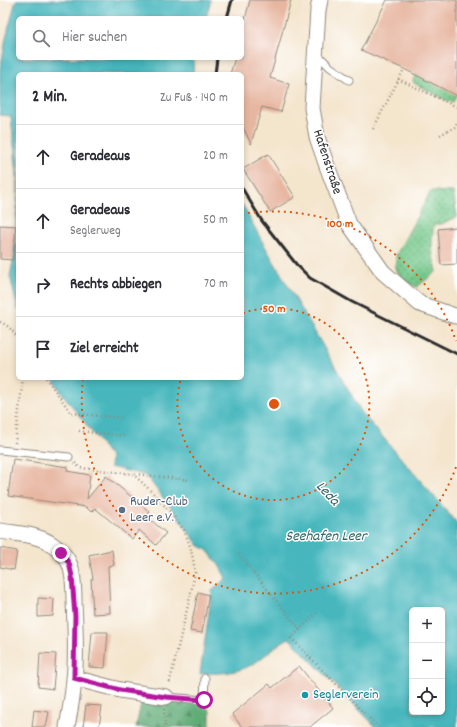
<!DOCTYPE html>
<html lang="de">
<head>
<meta charset="utf-8">
<style>
	:root { --surface:#fff; --page:#f2f2f3; --text:#2b2b33; --muted:#7c7c81; --line:#e1e1e2 }
	body { margin:0; font-family:Dekko,sans-serif; background:var(--page); color:var(--text) }
	.controls { position:absolute; right:12px; bottom:12px; display:grid; overflow:hidden; border-radius:6px; box-shadow:0 2px 6px #0003 }
	.controls button { width:36px; height:36px; display:grid; place-items:center; padding:0; border:0; border-bottom:1px solid var(--line); background:var(--surface); color:var(--text); font:20px sans-serif }
	.stop { position:absolute; width:12px; height:12px; margin:-9px; border:3px solid #b5179e; border-radius:50%; background:#fff }
	.stop.end { background:#b5179e; border-color:#fff; box-shadow:0 1px 4px #0008 }
	.list { margin:0; padding:0; list-style:none }
	h2 { display:flex; justify-content:space-between; align-items:center; height:52px; margin:0; padding:0 16px; font-size:17px }
	h2 small { font-size:13px; font-weight:400; color:var(--muted) }
	.list li { display:grid; grid-template-columns:26px 1fr auto; gap:12px; align-items:center; box-sizing:border-box; height:64px; padding:0 16px; border-top:1px solid var(--line) }
	.list b { display:block; font-size:15px; white-space:nowrap }
	.list p { margin:0; font-size:13px; white-space:nowrap; color:var(--muted) }
	.list em { font-size:13px; font-style:normal; color:var(--muted) }
	.icon { flex:none; width:22px; height:22px; fill:none; stroke:currentColor; stroke-width:2; stroke-linecap:round; stroke-linejoin:round }
	.map { position:relative; flex:none; width:457px; height:727px; overflow:hidden }
	.search { position:absolute; background:var(--surface); box-shadow:0 2px 6px #0003; left:16px; top:16px; width:228px; height:44px; display:flex; align-items:center; gap:10px; box-sizing:border-box; padding:0 14px; border-radius:6px; color:var(--muted); font-size:15px }
	.panel { position:absolute; background:var(--surface); box-shadow:0 2px 6px #0003; left:16px; top:72px; width:228px; height:308px; border-radius:6px }
	.map>svg:first-child { display:block }
</style>
</head>
<body>
<div class="map">
<svg width="457" height="727" viewBox="0 0 457 727">
	<defs>
		<pattern id="grass-dots" width="8" height="8" patternUnits="userSpaceOnUse"><rect width="8" height="8" fill="#76c88b"/><path d="M2 2h.1M6 6h.1" fill="none" stroke="#61a372" stroke-width="1.8" stroke-linecap="round"/></pattern>
		<pattern id="forest-firs" width="22" height="20" patternUnits="userSpaceOnUse"><rect width="22" height="20" fill="#60ac77"/><path d="M5 1l3.5 6h-7zM16 11l3.5 6h-7z" fill="#4f8c62"/></pattern>
	</defs>
	<rect width="100%" height="100%" fill="#fff"/>
	<filter id="ink" filterUnits="userSpaceOnUse"><feTurbulence type="fractalNoise" baseFrequency=".025" numOctaves="2"/><feDisplacementMap in="SourceGraphic" scale="8" xChannelSelector="R" yChannelSelector="G"/><feConvolveMatrix kernelMatrix="1 2 1 2 8 2 1 2 1" color-interpolation-filters="sRGB"/></filter>
	<filter id="wash" filterUnits="userSpaceOnUse"><feTurbulence type="fractalNoise" baseFrequency=".012" numOctaves="4" result="noise"/><feDisplacementMap in="SourceGraphic" scale="16" xChannelSelector="R" yChannelSelector="G"/><feGaussianBlur stdDeviation="0.9" result="paint"/><feColorMatrix in="noise" values="0 0 0 0 0 0 0 0 0 0 0 0 0 0 0 0 0 1.4 0 .05"/><feComposite in="paint" operator="in"/></filter>
	<g filter="url(#wash)">
		<rect width="100%" height="100%" fill="#f4e5cd"/>
		<!-- grass -->
		<path fill="url(#grass-dots)" stroke="#507a5b" d="M416,75L456,95L453,102H450L414,83L413,80Z
			M431,191L453,192L457,216L442,224H434C431,244 431,252 437,271L417,287L401,279L396,268V255Z"/>
		<!-- forest -->
		<path fill="url(#forest-firs)" stroke="#466c51" d="M143,694L194,698L210,710V727H136Z"/>
		<!-- water -->
		<path fill="#47b7bd" stroke="#397174" fill-rule="evenodd" d="M16,0H211L206,18H18V58H194L193,74H18V310L10,276L14,257L18,185L11,116L0,115V70L6,38Z
			M242,204L262,241L362,413L457,523V727H376L289,638C275,645 265,657 253,664C237,674 218,673 200,674L212,591L226,578L219,565L207,550L198,545L179,518L147,477L144,475L110,467L111,457L62,393L53,378H242ZM412,610H442V712H412Z"/>
		<g id="blocks">
			<!-- building -->
			<path fill="#e7b6a0" d="M250,0H291L270,78L289,84L281,112L262,107L251,144L242,125V74H230L235,58H242V31Z
				M387,0H457V96L404,69L361,50Z
				M268,154L295,197L270,212L243,169Z
				M0,225L16,226L13,260L0,259Z
				M457,227V264L441,265L438,229Z
				M13,459L68,467L67,471L90,475L87,499L106,476L150,512L146,516L166,533L156,545L139,530L132,539L95,508L91,512L86,507L8,496Z
				M0,548L17,551L14,570L0,567Z
				M112,550L114,565L108,566L110,613L93,614L91,579H93L89,555Z
				M198,592L209,595L202,633L190,631Z
				M38,598L54,599L53,616L38,617Z
				M92,632H108L105,668L89,667Z
				M40,653L56,654L53,689L38,687Z
				M299,666L333,708L310,727H242L232,714L269,684L272,688Z
				M86,705L102,706L99,727H83Z
				M34,710L49,712L46,727H32Z"/>
		</g>
	</g>
	<g filter="url(#ink)">
		<use href="#blocks" fill-opacity="0" stroke="#90887c" stroke-width="1"/>
		<g fill="none" stroke-linecap="round" stroke-linejoin="round">
			<!-- service casing -->
			<g stroke="#90887c" stroke-width="9">
				<path id="service" d="M317,54L330,67L349,80
					M0,450L69,457
					M166,697L204,700L205,678"/>
			</g>
			<!-- minor casing -->
			<g stroke="#90887c" stroke-width="17">
				<path id="minor" d="M320,0L318,10L312,108L317,137L327,166L349,224L383,272L420,304L455,316H457
					M0,531C17,534 39,534 53,545C59,549 66,556 69,563C74,573 74,591 74,602C75,627 77,654 74,679C73,695 70,711 67,727
					M74,678L120,690L166,697"/>
			</g>
			<!-- path -->
			<path stroke="#90887c" stroke-width="2.5" stroke-dasharray="1 3" stroke-linecap="butt" d="M398,79L457,107
				M373,129L404,69
				M440,135L455,127L457,123
				M0,322C8,325 13,331 18,338
				M46,378L71,413L121,418
				M79,431L125,436
				M15,443L23,378
				M75,463L80,468L133,474L155,495L171,513L184,530L190,546L193,559L195,573L190,597L169,685
				M135,474L190,480
				M239,554L300,630
				M317,613L291,638L378,727
				M164,709L165,727"/>
			<!-- service -->
			<use href="#service" stroke="#fff" stroke-width="7"/>
			<!-- minor -->
			<use href="#minor" stroke="#fff" stroke-width="15"/>
			<!-- rail -->
			<path stroke="#2b2b2b" stroke-width="3" d="M227,18L232,0
				M215,74L217,58
				M242,188L262,221L296,264L310,278L352,302L457,354"/>
		</g>
	</g>
	<g fill="none" stroke-linecap="round" stroke-linejoin="round" filter="url(#ink)">
		<!-- route -->
		<path stroke="#b5179e" stroke-width="5" d="M61,553L69,563L72,576L75,616L74,678L120,690L166,697L204,700"/>
	</g>
	<!-- distance rings -->
	<g fill="none" stroke="#df570e" stroke-width="2" stroke-dasharray="2 4">
		<path d="M243 313A96 96 0 1 1 181 378"/>
		<path d="M456 467A193 193 0 0 1 83 379M242 214A193 193 0 0 1 456 341"/>
	</g>
	<!-- markers -->
	<circle fill="#5c6f8a" stroke="#fff" stroke-width="1.5" cx="122" cy="510" r="4"/>
	<circle fill="#0f9aa8" stroke="#fff" stroke-width="1.5" cx="305" cy="695" r="4"/>
	<g text-anchor="middle" dominant-baseline="central" stroke-width="3" stroke-linejoin="round" paint-order="stroke">
		<!-- street labels -->
		<g font-size="14" fill="#2b2b2b" stroke="#fff">
			<text transform="translate(327 162) rotate(72)">Hafenstraße</text>
		</g>
		<!-- service labels -->
		<g font-size="14" fill="#4e5e75" stroke="#fff" text-anchor="start">
			<text x="130" y="502">Ruder-Club<tspan x="130" dy="16">Leer e.V.</tspan></text>
		</g>
		<!-- culture labels -->
		<g font-size="14" fill="#0d838f" stroke="#fff" text-anchor="start">
			<text x="313" y="695">Seglerverein</text>
		</g>
		<!-- water labels -->
		<g font-size="15" font-style="italic" fill="#366365" stroke="#fff">
			<text transform="translate(327 494) rotate(47)">Leda</text>
			<text x="326" y="537">Seehafen Leer</text>
		</g>
	</g>
	<circle cx="274" cy="404" r="6" fill="#df570e" stroke="#fff" stroke-width="2"/>
	<g font-size="12" text-anchor="middle" font-weight="bold" fill="#df570e" stroke="#fff" stroke-width="3" stroke-linejoin="round" paint-order="stroke">
		<text x="340" y="227">100 m</text>
		<text x="274" y="312">50 m</text>
	</g>
</svg>
<div class="controls">
<button>+</button>
<button>−</button>
<button><svg class="icon" aria-label="locate" viewBox="0 0 24 24"><circle cx="12" cy="12" r="6"/><path d="M12 2v4M12 18v4M2 12h4M18 12h4"/></svg></button>
</div>
<div class="stop" style="left:204px;top:700px"></div>
<div class="stop end" style="left:61px;top:553px"></div>
<div class="search"><svg class="icon" aria-label="search" viewBox="0 0 24 24"><circle cx="10" cy="10" r="6"/><path d="M15 15l6 6"/></svg>Hier suchen</div>
<section class="panel">
<h2>2 Min.<small>Zu Fuß · 140 m</small></h2>
<ul class="list">
<li><svg class="icon" aria-label="ahead" viewBox="0 0 24 24"><path d="M12 20V5M6 11l6-6 6 6"/></svg><div><b>Geradeaus</b></div><em>20 m</em></li>
<li><svg class="icon" aria-label="ahead" viewBox="0 0 24 24"><path d="M12 20V5M6 11l6-6 6 6"/></svg><div><b>Geradeaus</b><p>Seglerweg</p></div><em>50 m</em></li>
<li><svg class="icon" aria-label="right" viewBox="0 0 24 24"><path d="M7 20v-9h11M14 6l5 5-5 5"/></svg><div><b>Rechts abbiegen</b></div><em>70 m</em></li>
<li><svg class="icon" aria-label="arrive" viewBox="0 0 24 24"><path d="M6 21V4h12l-3 4 3 4H6"/></svg><div><b>Ziel erreicht</b></div></li>
</ul>
</section>
</div>
</body>
</html>
